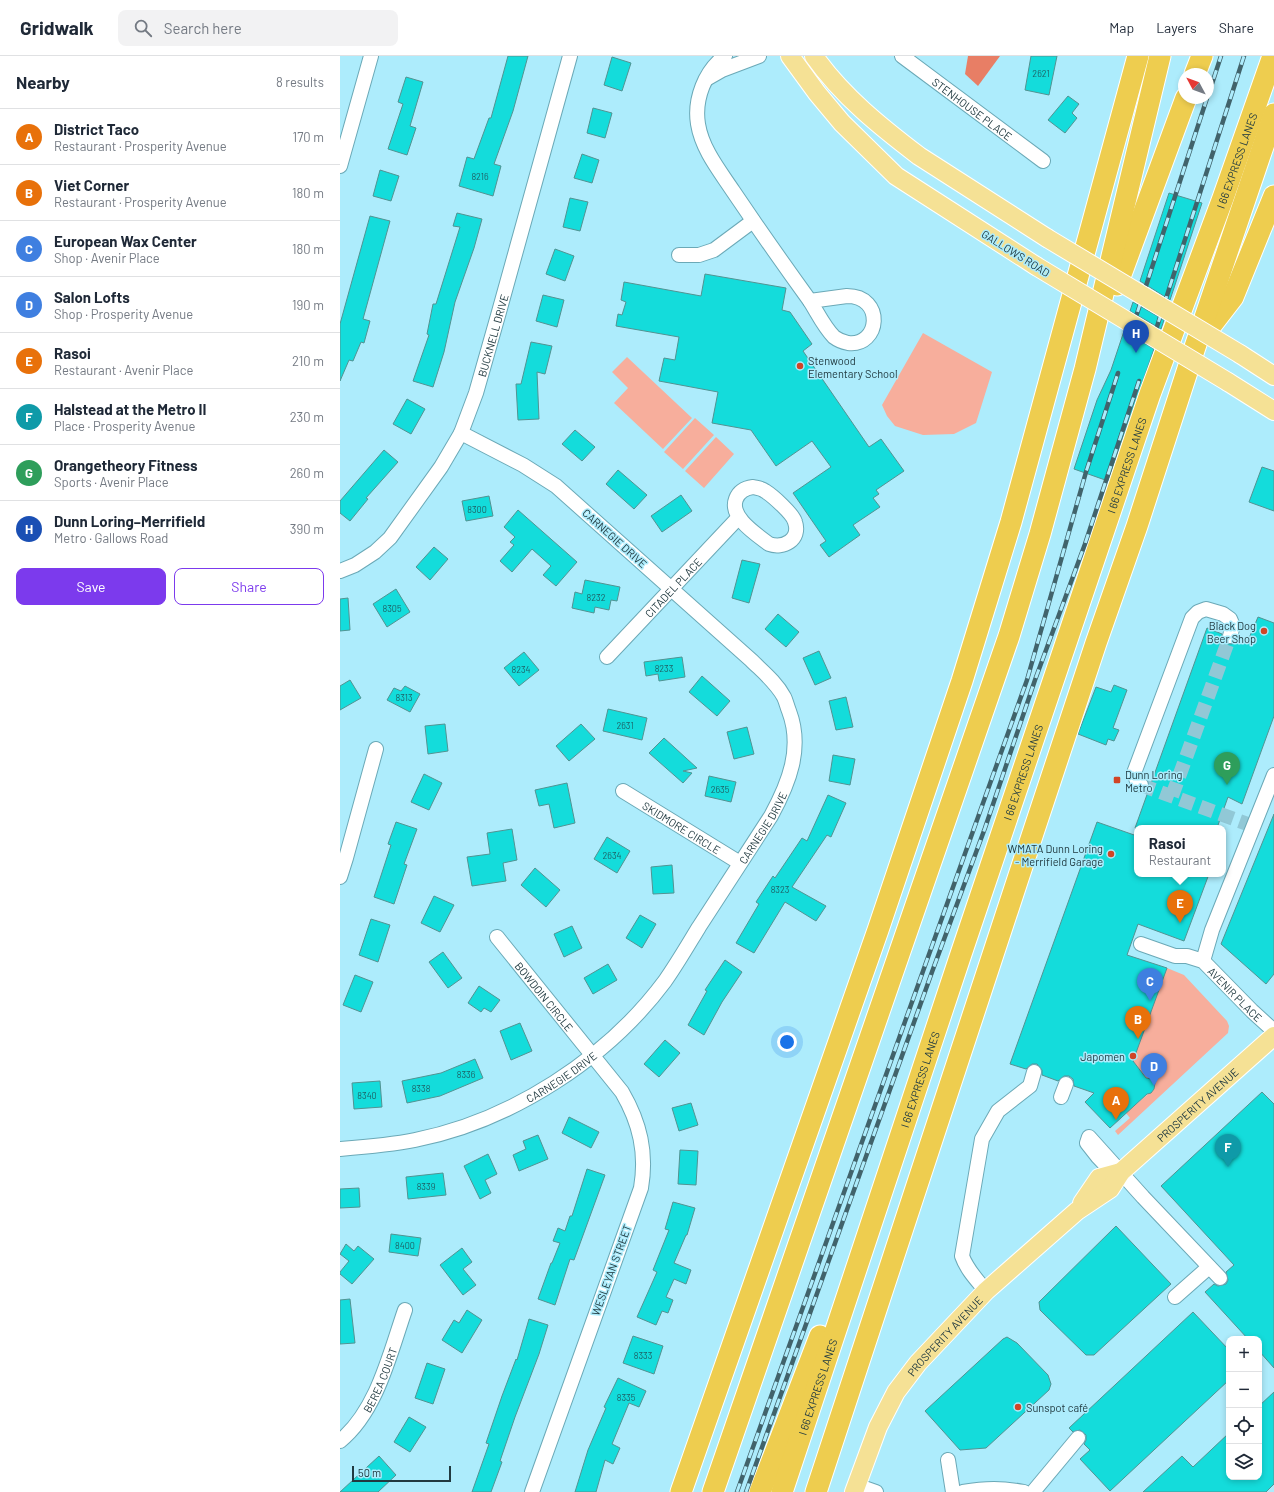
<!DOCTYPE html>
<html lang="en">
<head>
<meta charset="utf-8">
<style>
	:root { --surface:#fff; --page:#f2f2f3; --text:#1f2937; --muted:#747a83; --line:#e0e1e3; --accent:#7c3aed }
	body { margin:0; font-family:Barlow,sans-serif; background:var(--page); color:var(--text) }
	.controls { position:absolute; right:12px; bottom:12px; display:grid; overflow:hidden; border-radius:8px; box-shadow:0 2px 6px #0003 }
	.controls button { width:36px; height:36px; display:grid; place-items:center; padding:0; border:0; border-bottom:1px solid var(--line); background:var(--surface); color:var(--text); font:20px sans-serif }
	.compass { position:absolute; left:838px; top:12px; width:36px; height:36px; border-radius:50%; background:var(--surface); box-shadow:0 2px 6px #0003; rotate:311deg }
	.scale { position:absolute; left:12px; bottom:10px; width:99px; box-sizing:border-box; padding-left:4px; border:2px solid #213a40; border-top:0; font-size:11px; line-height:14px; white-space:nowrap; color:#213a40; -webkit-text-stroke:3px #adecfc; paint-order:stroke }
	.you { position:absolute; left:447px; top:986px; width:14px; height:14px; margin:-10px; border:3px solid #fff; border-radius:50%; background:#1a73e8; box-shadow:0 0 0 6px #1a73e833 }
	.badge { display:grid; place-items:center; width:26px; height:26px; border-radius:50%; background:var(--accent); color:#fff; font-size:13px; font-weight:700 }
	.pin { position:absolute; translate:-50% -33px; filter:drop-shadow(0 1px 2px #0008) }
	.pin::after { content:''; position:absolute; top:21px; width:14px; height:12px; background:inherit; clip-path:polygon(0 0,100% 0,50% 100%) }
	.popup { position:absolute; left:794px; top:769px; width:92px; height:52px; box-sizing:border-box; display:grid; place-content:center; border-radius:8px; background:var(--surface); filter:drop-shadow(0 1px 3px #0005); font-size:13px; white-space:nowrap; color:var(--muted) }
	.popup b { font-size:15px; color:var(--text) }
	.popup::after { content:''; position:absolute; left:50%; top:100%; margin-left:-8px; border:8px solid transparent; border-top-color:var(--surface) }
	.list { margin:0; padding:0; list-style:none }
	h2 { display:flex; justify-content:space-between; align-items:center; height:52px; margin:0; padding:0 16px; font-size:17px }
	h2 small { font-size:13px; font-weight:400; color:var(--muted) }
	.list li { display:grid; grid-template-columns:26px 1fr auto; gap:12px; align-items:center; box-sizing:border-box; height:56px; padding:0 16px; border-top:1px solid var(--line) }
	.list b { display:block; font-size:15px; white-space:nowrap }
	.list p { margin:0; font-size:13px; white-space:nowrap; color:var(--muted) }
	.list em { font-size:13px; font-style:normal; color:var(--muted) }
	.actions { display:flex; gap:8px; padding:12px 16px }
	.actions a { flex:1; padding:9px 0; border:1px solid var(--accent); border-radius:8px; text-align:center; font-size:14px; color:var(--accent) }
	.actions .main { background:var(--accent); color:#fff }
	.icon { flex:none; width:22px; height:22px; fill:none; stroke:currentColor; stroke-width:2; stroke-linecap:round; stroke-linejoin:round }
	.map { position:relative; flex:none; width:934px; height:1436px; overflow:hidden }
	header { display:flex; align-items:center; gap:24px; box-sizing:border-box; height:56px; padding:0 20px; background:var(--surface); border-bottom:1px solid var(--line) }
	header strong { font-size:19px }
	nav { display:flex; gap:22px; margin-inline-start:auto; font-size:14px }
	.search { width:280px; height:36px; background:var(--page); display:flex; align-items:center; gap:10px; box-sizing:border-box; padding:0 14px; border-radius:8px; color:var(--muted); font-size:15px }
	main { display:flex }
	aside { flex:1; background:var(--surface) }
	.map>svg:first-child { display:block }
</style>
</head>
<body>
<header>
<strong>Gridwalk</strong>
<div class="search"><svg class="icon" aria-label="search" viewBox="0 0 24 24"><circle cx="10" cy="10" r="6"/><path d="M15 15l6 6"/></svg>Search here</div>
<nav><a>Map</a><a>Layers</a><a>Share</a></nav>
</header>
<main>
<aside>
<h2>Nearby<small>8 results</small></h2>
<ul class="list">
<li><span class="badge" style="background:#e8710a">A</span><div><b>District Taco</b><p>Restaurant · Prosperity Avenue</p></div><em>170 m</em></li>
<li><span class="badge" style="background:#e8710a">B</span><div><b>Viet Corner</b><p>Restaurant · Prosperity Avenue</p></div><em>180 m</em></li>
<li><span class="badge" style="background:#3f7fe0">C</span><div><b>European Wax Center</b><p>Shop · Avenir Place</p></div><em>180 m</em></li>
<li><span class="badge" style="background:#3f7fe0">D</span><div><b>Salon Lofts</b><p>Shop · Prosperity Avenue</p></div><em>190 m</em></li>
<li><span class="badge" style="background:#e8710a">E</span><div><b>Rasoi</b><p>Restaurant · Avenir Place</p></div><em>210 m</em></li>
<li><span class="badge" style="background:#0f9aa8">F</span><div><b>Halstead at the Metro II</b><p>Place · Prosperity Avenue</p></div><em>230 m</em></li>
<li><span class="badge" style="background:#2e9e5b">G</span><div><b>Orangetheory Fitness</b><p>Sports · Avenir Place</p></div><em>260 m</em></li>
<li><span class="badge" style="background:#1a4fb4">H</span><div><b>Dunn Loring–Merrifield</b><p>Metro · Gallows Road</p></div><em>390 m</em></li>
</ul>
<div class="actions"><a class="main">Save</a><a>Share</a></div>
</aside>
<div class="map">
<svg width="934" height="1436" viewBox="0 0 934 1436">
	<rect width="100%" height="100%" fill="#adecfc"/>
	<!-- green -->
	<path fill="#f7ae9c" d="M583,277L652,316L636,367L614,378L583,379L555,370L547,360L542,349Z
		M287,301L352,362L323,393L274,347L288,332L272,316Z
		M355,362L374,379L343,413L324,396Z
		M376,381L394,398L364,432L345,415Z
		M827,912L844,919L887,965L889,970L888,977L778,1079L775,1075L790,1062L786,1057L814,1033L815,1027L811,1023L806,1022L793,1005Z"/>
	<!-- forest -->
	<path fill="#e87e65" d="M628,0H660L638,30L625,18Z"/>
	<!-- building -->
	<path fill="#14dcdb" stroke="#529392" d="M168,0H188L173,55L154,108L161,110L153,140L119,130L127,101L134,103L149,62H151Z
		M691,0H717L709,39L685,34Z
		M272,1L291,7L282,35L264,29Z
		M66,21L83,26L70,70L76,72L67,99L48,93L63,48L58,46Z
		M728,40L739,48L732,57L737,62L725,77L708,64Z
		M253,52L272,57L265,82L247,77Z
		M242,98L259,104L252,127L234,122Z
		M40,114L59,120L51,145L33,140Z
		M829,137L862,147L830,244L800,225Z
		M230,142L248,146L240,175L223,171Z
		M117,157L142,163L134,192L115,246L104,296L93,331L73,325L89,279L87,278L93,248H96L120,171L113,170Z
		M30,160L50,165L23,263L30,265L24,287L21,286L13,305L9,304L0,325V268Z
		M215,193L234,200L225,225L206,218Z
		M365,218L446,232L442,254L450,256L472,288L463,295L529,391L541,383L564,415L536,434L539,438L533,442L540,451L513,469L520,479L489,501L480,489L486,485L453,437L491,411L472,385L436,410L411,374L372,367L378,336L319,325L324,302L335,304L339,281L276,270L278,258L282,259L286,246L281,244L284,226L361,240Z
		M203,239L224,244L217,271L196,265Z
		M793,246L824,264L821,273L790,255Z
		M784,275L814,293L768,425L734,413L757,344L771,314Z
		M191,286L212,290L205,318L197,316L199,363L178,364L176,328H181Z
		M67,343L85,353L71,378L53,368Z
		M235,374L255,391L242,405L222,388Z
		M44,394L58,406L26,442L28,443L10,465L0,457V445Z
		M922,411L934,415V455L909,446Z
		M278,414L307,439L294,453L266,428Z
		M341,439L352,455L322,476L311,460Z
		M149,440L153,460L126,465L122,445Z
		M178,454L237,506L216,530L203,519L211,510L192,493L172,516L160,505L174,489L170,486L175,481L164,471Z
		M94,491L108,503L90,524L76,511Z
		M402,504L420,508L409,547L392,542Z
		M245,524L280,531L277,545L271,544L269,554L255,551L254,557L232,552L235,536L242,538Z
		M56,533L70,556L47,571L33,548Z
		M8,542L10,574L0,575V543Z
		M438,558L459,576L446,591L425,573Z
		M918,561L934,567V660L902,748L888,741L877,772H795L867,572L882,578V582L887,588H892L898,583L907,587Z
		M479,595L491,622L475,629L463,602Z
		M184,596L199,614L179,630L164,612Z
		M342,601L345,621L319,625L318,618L306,620L304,606Z
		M362,620L390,645L377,660L349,636Z
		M10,624L21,642L0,654V630Z
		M774,629L787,634L773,672L779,674L774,685L768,683L766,689L738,678L756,631L771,636Z
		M65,630L80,638L70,656L47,644L54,632L61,635Z
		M506,641L513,671L496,674L489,645Z
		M268,653L307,662L302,684L263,675Z
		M105,668L108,695L88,698L85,670Z
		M241,668L255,683L229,705L216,690Z
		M407,671L414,698L394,703L387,676Z
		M324,682L357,712L343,715L352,717L343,727L309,697Z
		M493,699L515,703L510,729L489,725Z
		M84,718L102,727L89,754L71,746Z
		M369,720L396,726L391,746L365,740Z
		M227,727L235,767L214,772L209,748L199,750L195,734Z
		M488,739L506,747L491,781L487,779L452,831L486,850L476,865L445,846L414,897L396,887L419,848L416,846L433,820L435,822L462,782L467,785Z
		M934,758V918L926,928L881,888Z
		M56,766L77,773L64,808L67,809L54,848L34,841L51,789L48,788Z
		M757,766L797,780V818H869L844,885L798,868L787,899L827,912L793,1005L806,1022L811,1023L815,1027L814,1033L811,1037L807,1038L770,1072L745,1046L754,1037L734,1030L733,1023L729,1020H724L718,1025L702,1019V1014L697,1008H692L686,1013L670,1008Z
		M172,773L177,804L163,807L166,825L132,830L127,801L150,798L147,777Z
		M267,781L290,795L277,817L254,803Z
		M332,809L334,837L313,838L311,811Z
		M195,812L220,834L206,851L181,829Z
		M94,840L114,849L100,876L81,867Z
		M300,859L316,868L302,892L286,882Z
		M31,863L50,869L38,906L19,899Z
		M232,870L242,892L224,901L214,878Z
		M103,896L122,922L108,932L89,906Z
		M385,904L402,916L382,946L364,979L348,969L367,935L365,934Z
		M268,908L277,924L253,938L244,922Z
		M15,919L33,926L21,956L3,949Z
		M139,930L160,944L151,956L144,952L141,956L128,947Z
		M180,967L192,995L171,1004L160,975Z
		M325,984L340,997L319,1021L304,1008Z
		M135,1003L143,1022L100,1040L67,1047L62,1025L101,1017Z
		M40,1025L42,1051L14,1053L12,1027Z
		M922,1036L934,1048V1312L919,1295V1283H908L865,1236L874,1228L878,1230L886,1228L888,1224L886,1216L894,1209L821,1130Z
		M351,1047L358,1069L339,1075L332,1052Z
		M229,1061L259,1076L251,1092L222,1077Z
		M198,1079L208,1103L179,1115L173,1099L186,1093L183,1085Z
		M340,1094L358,1095L356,1129L338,1128Z
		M148,1098L157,1118L145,1124L151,1137L140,1143L124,1110Z
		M247,1113L265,1119L234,1204L230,1203L215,1249L198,1243L211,1207H212L220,1187L213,1185L218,1172L225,1175L230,1160H232Z
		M103,1117L106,1139L68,1143L66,1121Z
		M19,1132L20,1151L0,1152V1133Z
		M333,1146L355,1152L347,1179H346L334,1207L351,1214L346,1228L334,1223L326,1241L333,1244L328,1257L322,1255L316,1269L297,1261L317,1216L313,1214L329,1174L325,1173Z
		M776,1170L831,1228L754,1299H746L703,1257L700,1254L699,1246Z
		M51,1178L81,1182L78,1200L49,1196Z
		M6,1188L14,1195L18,1190L34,1203L12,1228L0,1218V1216L9,1205L0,1198Z
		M122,1192L132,1206L123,1213L136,1229L123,1239L100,1209Z
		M10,1243L15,1287L0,1288V1244Z
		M127,1254L142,1264L122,1297L102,1284L114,1264L119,1267Z
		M853,1256L889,1294V1324L770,1435L740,1403L750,1394L744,1388L746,1384V1379L740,1374L733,1376L729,1372Z
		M189,1263L208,1269L199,1298L175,1361L160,1405L162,1406L151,1436H132L149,1388L146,1387L162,1340L176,1303L177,1304Z
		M293,1280L323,1290L314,1318L283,1307Z
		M667,1281L677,1287L708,1319L711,1328L709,1334L646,1392L620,1394L585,1355L663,1283Z
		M87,1307L105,1313L93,1348L75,1342Z
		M278,1322L306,1335L299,1351L289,1347L272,1388L280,1392L273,1408L265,1404L256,1436H235L248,1394L266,1352L264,1351Z
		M934,1336V1428L926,1436H803L842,1400L853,1411L889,1377V1421H919V1350Z
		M69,1361L86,1371L70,1396L54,1386Z
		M39,1400L56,1419L38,1436H0Z"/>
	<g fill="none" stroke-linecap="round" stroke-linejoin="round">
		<!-- minor-tunnel -->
		<path stroke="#91c8d6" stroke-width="14" stroke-dasharray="14 7" stroke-linecap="butt" d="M801,729L913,770
			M832,740L890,580"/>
		<!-- minor casing -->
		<g stroke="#6ba9b7" stroke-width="16">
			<g id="minor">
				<path d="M385,0C365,15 354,43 358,68C362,93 379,114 393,135C418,172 444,209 470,245"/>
				<path id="s1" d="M562,0L703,105"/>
				<path d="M368,22L382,14L419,0"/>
				<path d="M0,110L31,0"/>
				<path d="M339,199H359L374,194L413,165"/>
				<path d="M507,240C545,240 540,291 508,287C503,286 498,284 494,281C484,271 477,256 470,245Z"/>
				<path d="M413,431C417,432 421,432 425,435C433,440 453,458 455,466C461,484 443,493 429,488C416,478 389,461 396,443C399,435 405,432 413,431Z"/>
				<path id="s2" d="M0,515L15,509L35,496L50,482L101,411L121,377L136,337L159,256L230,0"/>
				<path id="s3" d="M267,601L398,462"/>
				<path d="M801,729L797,725L794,717L852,562L858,556L866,553L883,558L890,563L893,570L890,580"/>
				<path id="s4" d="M283,735L400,807"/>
				<path d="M0,821L6,802L36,693"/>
				<path id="s5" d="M157,881L282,1036C300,1067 307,1097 301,1132L192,1436"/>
				<path id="s6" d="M801,888L835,900H847L863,905L912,955L934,975"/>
				<path d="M863,905L872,874L934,719"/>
				<path d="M721,1041L726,1028"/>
				<path id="s7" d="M0,1093C25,1091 50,1089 75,1084C171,1065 267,1003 325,925C337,908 348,889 359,871C383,834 407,797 431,760C449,727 463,692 449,655C447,650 446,645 444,641C436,626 422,615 411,604L216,430L183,409L121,377"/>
				<path d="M778,1122L758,1101L747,1087L749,1081L803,1141L880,1222"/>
				<path d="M646,1235C637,1224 627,1214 622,1200L642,1083L658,1055L690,1030L694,1016"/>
				<path d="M835,1241L869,1211"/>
				<path id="s8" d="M0,1385C37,1355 50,1297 65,1254"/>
				<path d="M608,1404L613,1436"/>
				<path d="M516,1429L536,1436"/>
				<path d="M623,1436C646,1432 662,1432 684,1436"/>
				<path d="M693,1436L738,1382"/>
			</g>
		</g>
		<!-- major casing -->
		<g stroke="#fff" stroke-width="20">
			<g id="major">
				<path d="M450,0L477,37L502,67L556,120L696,210"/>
				<path d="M474,0C502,40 541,71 579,100L707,182"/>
				<path d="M900,298L934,320"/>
				<path d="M888,326L934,355"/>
				<path d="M742,1147L759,1122L781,1116"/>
				<path id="s9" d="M514,1436L538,1371L556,1336L578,1307L646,1235L737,1155L770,1133L781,1116L934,980"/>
			</g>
		</g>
		<!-- highway casing -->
		<g stroke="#fff" stroke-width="23">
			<g id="highway">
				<path d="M855,18L862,0"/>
				<path d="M777,229L846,42"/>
				<path d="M866,276L893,241L934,140"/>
				<path d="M341,1436L538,874L622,625L671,466L798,0"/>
				<path d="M373,1436L669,580L700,478L745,313L820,0"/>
				<path d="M420,1436L480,1280"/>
				<path id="s10" d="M442,1436L621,898L810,338L883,142L933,0"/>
				<path d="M476,1436L693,777L756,587L797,470L855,291L934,58"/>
			</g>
		</g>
		<!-- minor -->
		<use href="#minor" stroke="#fff" stroke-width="14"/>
		<!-- major -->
		<use href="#major" stroke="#f5e195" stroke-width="18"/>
		<!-- highway -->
		<use href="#highway" stroke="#eecd4f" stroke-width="21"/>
		<!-- rail casing -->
		<g stroke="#41636b" stroke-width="4.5">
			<path id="rail" d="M868,40L881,0
				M792,273L867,42
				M813,283L904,0
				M397,1436L687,624L746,416L778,317
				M406,1436L592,916L645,772L695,624L745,488L799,325"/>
		</g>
		<!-- rail -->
		<use href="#rail" stroke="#adecfc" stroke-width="3" stroke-dasharray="9" stroke-linecap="butt"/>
		<!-- major-bridge casing -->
		<g stroke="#fff" stroke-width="20" stroke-linecap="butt">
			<path id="major-bridge" d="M707,182L900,298
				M696,210L888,326"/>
		</g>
		<!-- major-bridge -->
		<use href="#major-bridge" stroke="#f5e195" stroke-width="18"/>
	</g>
	<!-- markers -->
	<g fill="#d04526" stroke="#adecfc" stroke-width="1.5">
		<circle cx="460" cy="310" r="4"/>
		<circle cx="924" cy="575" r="4"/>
		<rect x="773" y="720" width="8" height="8" rx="2"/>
		<circle cx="771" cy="798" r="4"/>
		<circle cx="793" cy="1000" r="4"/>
		<circle cx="678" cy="1351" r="4"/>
	</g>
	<g text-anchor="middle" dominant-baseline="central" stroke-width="3" stroke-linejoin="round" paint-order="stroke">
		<!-- number labels -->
		<g font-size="9" fill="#1e6267">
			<text x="701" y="17">2621</text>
			<text x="140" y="120">8216</text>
			<text x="137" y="453">8300</text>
			<text x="256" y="541">8232</text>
			<text x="52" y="552">8305</text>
			<text x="324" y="612">8233</text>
			<text x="181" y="613">8234</text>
			<text x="64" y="641">8313</text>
			<text x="285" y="669">2631</text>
			<text x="380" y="733">2635</text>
			<text x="272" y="799">2634</text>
			<text x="440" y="833">8323</text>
			<text x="126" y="1018">8336</text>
			<text x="81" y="1032">8338</text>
			<text x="27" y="1039">8340</text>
			<text x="86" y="1130">8339</text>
			<text x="65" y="1189">8400</text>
			<text x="303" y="1299">8333</text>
			<text x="286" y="1341">8335</text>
		</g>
		<!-- street labels -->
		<g font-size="11" fill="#213a40" stroke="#adecfc">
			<text stroke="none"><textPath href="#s1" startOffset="88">STENHOUSE PLACE</textPath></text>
			<text stroke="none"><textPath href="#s10" startOffset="1407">I 66 EXPRESS LANES</textPath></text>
			<text transform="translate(676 197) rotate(32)">GALLOWS ROAD</text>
			<text stroke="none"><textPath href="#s2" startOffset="290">BUCKNELL DRIVE</textPath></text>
			<text stroke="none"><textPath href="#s10" startOffset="1083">I 66 EXPRESS LANES</textPath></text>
			<text transform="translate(275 482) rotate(42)">CARNEGIE DRIVE</text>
			<text stroke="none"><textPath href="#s3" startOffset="96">CITADEL PLACE</textPath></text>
			<text stroke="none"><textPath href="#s10" startOffset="759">I 66 EXPRESS LANES</textPath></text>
			<text stroke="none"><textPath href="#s4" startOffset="69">SKIDMORE CIRCLE</textPath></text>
			<text stroke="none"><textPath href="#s7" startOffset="560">CARNEGIE DRIVE</textPath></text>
			<text stroke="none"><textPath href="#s6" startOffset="111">AVENIR PLACE</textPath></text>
			<text stroke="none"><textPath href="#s5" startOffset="76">BOWDOIN CIRCLE</textPath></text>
			<text stroke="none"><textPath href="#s7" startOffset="236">CARNEGIE DRIVE</textPath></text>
			<text stroke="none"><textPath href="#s10" startOffset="435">I 66 EXPRESS LANES</textPath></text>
			<text stroke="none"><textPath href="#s9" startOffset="527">PROSPERITY AVENUE</textPath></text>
			<text transform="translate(271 1214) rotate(-70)">WESLEYAN STREET</text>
			<text stroke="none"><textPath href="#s9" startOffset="183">PROSPERITY AVENUE</textPath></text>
			<text stroke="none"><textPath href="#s8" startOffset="74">BEREA COURT</textPath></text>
			<text stroke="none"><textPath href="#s10" startOffset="111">I 66 EXPRESS LANES</textPath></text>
		</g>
		<!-- poi labels -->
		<g font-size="11" fill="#213a40" stroke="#adecfc" text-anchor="start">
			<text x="468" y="304">Stenwood<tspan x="468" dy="13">Elementary School</tspan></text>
			<text x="916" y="569" text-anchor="end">Black Dog<tspan x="916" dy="13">Beer Shop</tspan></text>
			<text x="785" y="718">Dunn Loring<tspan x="785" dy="13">Metro</tspan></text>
			<text x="763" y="792" text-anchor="end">WMATA Dunn Loring<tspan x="763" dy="13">- Merrifield Garage</tspan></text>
			<text x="785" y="1000" text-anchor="end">Japomen</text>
			<text x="686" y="1351">Sunspot café</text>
		</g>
	</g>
</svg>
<div class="controls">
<button>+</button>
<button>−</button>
<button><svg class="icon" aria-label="locate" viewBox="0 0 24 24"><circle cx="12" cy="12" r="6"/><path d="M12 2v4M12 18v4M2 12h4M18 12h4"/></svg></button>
<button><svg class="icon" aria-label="layers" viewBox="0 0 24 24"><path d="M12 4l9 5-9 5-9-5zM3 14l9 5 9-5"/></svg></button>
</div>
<svg class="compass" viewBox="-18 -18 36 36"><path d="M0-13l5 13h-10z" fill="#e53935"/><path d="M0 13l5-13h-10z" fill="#747a83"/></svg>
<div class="scale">50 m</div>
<div class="you"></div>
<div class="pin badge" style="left:776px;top:1064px;background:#e8710a">A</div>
<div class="pin badge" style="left:798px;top:983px;background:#e8710a">B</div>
<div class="pin badge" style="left:810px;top:945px;background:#3f7fe0">C</div>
<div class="pin badge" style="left:814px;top:1030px;background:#3f7fe0">D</div>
<div class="pin badge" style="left:840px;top:867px;background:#e8710a">E</div>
<div class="popup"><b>Rasoi</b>Restaurant</div>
<div class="pin badge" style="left:888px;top:1111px;background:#0f9aa8">F</div>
<div class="pin badge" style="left:887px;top:729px;background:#2e9e5b">G</div>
<div class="pin badge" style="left:796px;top:297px;background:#1a4fb4">H</div>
</div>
</main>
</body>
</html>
